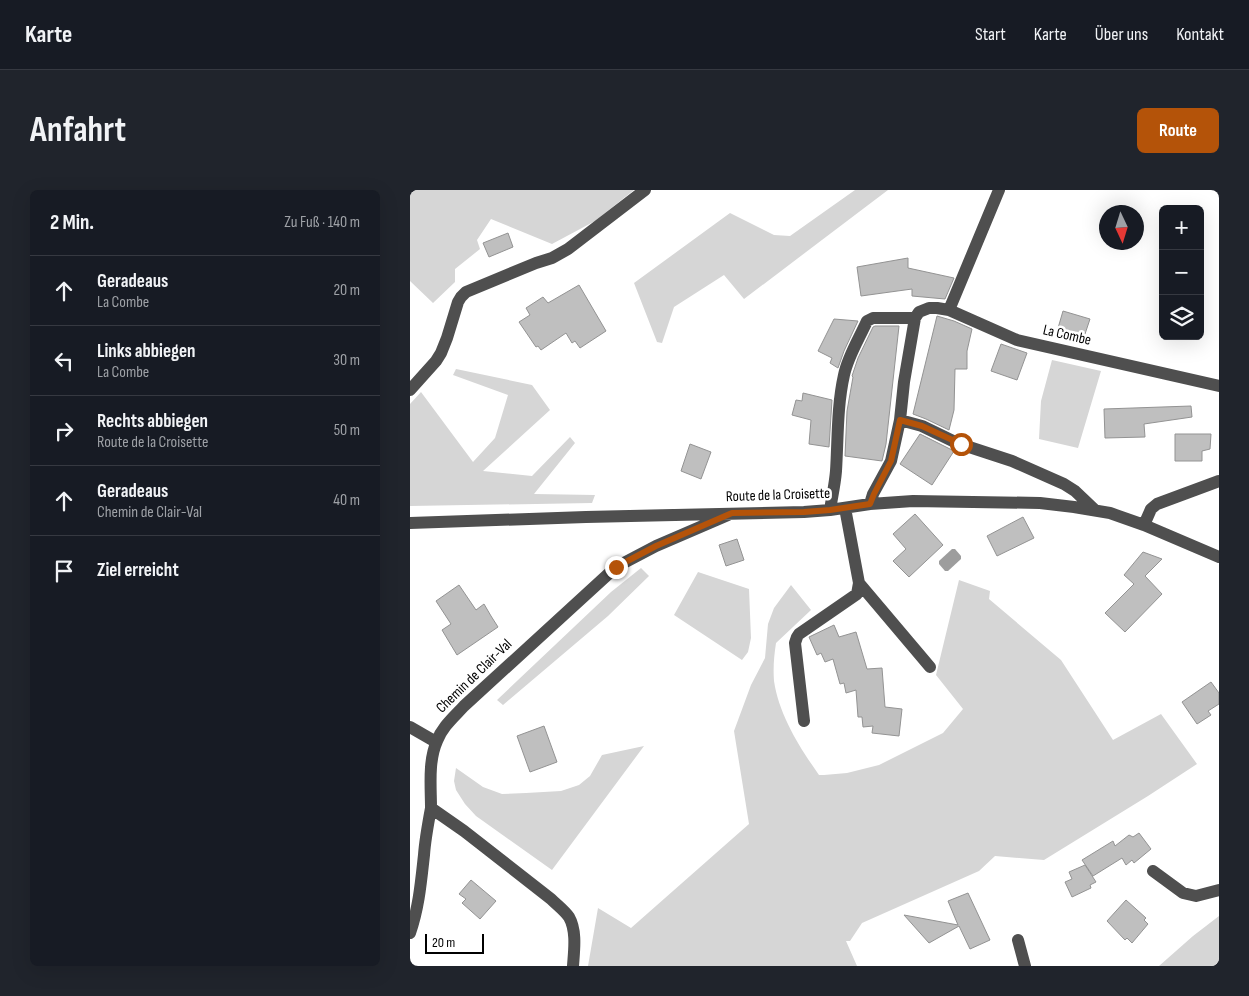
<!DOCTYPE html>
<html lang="de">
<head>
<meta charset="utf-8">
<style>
	:root { --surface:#171b24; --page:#20242c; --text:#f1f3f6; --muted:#9ea1a6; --line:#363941; --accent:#b45309 }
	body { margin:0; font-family:"Sofia Sans Condensed",sans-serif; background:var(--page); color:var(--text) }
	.controls { position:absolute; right:15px; top:15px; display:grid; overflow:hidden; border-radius:8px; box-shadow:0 5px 20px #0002 }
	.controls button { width:45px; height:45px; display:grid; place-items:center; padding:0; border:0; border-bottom:1px solid var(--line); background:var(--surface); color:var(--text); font:25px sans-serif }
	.compass { position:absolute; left:689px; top:15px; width:45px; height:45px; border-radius:50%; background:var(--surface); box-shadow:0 5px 20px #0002; rotate:176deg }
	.scale { position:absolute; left:15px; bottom:12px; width:59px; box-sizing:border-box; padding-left:5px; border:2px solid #000; border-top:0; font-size:14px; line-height:18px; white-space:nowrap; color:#000; -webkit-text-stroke:4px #fff; paint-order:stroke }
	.stop { position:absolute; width:15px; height:15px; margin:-11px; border:4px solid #b45309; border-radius:50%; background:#fff }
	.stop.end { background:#b45309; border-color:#fff; box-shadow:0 1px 5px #0008 }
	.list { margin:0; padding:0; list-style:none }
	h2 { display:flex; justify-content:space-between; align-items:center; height:65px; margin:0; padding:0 20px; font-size:21px }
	h2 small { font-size:16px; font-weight:400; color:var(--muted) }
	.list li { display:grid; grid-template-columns:32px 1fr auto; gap:15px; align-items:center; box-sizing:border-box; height:70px; padding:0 20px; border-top:1px solid var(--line) }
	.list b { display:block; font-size:19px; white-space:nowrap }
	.list p { margin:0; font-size:16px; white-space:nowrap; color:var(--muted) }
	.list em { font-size:16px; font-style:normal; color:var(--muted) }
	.icon { flex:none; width:28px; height:28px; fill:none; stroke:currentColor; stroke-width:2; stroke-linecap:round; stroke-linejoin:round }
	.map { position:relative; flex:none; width:809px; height:776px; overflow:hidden; border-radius:8px }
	header { display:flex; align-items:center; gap:30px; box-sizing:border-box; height:70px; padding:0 25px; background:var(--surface); border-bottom:1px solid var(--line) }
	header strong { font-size:24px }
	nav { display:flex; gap:28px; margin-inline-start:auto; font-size:18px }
	.intro { display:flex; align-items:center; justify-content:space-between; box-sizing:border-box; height:120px; padding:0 30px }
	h1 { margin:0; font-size:35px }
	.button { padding:12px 22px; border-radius:8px; background:var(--accent); color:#fff; font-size:18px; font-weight:700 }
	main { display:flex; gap:30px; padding:0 30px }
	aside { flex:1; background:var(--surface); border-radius:8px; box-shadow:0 5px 20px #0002 }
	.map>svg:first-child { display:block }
</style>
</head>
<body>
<header>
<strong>Karte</strong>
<nav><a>Start</a><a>Karte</a><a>Über uns</a><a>Kontakt</a></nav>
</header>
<div class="intro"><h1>Anfahrt</h1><a class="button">Route</a></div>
<main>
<aside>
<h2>2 Min.<small>Zu Fuß · 140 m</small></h2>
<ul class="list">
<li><svg class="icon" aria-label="ahead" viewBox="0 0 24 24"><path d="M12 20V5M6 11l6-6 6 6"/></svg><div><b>Geradeaus</b><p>La Combe</p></div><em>20 m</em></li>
<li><svg class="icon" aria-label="left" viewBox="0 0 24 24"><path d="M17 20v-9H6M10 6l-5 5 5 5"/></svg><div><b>Links abbiegen</b><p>La Combe</p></div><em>30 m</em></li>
<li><svg class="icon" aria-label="right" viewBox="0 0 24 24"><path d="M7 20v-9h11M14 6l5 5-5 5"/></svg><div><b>Rechts abbiegen</b><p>Route de la Croisette</p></div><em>50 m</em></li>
<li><svg class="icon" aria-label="ahead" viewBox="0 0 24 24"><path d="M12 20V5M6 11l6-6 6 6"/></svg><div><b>Geradeaus</b><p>Chemin de Clair-Val</p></div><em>40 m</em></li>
<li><svg class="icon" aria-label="arrive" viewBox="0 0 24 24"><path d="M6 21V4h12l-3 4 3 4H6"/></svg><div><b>Ziel erreicht</b></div></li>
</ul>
</aside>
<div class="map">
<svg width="809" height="776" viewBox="0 0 809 776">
	<rect width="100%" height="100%" fill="#fff"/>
	<!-- green -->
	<path fill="#d6d6d6" d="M0,0H224L185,31L142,54L81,29L67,50L70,59L45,79V92L23,113L0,91Z
		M445,0H478L334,109L314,85L264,117L252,153L247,152L224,93L320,23L364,45L380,46Z
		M642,170L691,181L668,258L629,249L631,211Z
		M46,179L122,195L140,220L73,281L122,286L160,247L165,253L124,304L185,305L182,313L0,316V214L11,202L63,272L85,248L98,205L43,185Z
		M231,378L239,386L198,426L93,515L87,510L201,402Z
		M288,382L339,399L341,448L338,462L332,470L264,425Z
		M549,390L580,401L579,409L651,470L703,550L751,524L787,574L738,606L634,670L585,666L569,681L452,733L440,751H436L447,776H178L188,718L221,738L339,634L324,541L341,495L355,468L358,434L364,418L381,395L401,420L366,453C364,466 363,478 364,491C369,525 390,558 409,585H414L437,583L469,575L533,543L553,519L526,485Z
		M234,556L142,680L66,626L55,614L46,600L44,591L46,578L73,597L92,604L116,603L151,601L169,595L180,586L192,565Z
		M809,726V776H749L783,746Z"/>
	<!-- water -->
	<path fill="#9d9d9d" d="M542,359H545L551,366V369L538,381H535L529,374V371Z"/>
	<!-- building -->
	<path fill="#bfbfbf" stroke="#939393" d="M98,43L103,57L79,67L73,53Z
		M498,68V78L544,88L535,109L502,106V99L451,106L447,77Z
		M169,95L196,141L170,158L165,151L162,153L156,143L131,160L128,156L126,157L109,132L120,125L116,118L133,107L138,113Z
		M653,121L680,129L672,153L646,145Z
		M527,126L544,131L562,139L557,161V179H545L544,220L539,240L516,229L503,224Z
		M424,129L448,131L434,161L428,178L420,173L422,168L408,161Z
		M465,136H489L476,254L472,271L435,266L437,221L443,187L442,186L448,168L463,137Z
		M591,154L617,163L607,190L581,181Z
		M393,203L422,210L419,257L399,254L401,230L382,225L386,210L392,211Z
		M781,216L782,227L734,234L735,247L695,248L694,219Z
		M510,244L544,261L522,295L490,274Z
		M765,244H801L800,259L792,261V271H765Z
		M280,254L301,262L291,289L271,281Z
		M505,324L533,355L499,387L483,371L496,359L483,344Z
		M613,327L624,348L587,366L577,346Z
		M327,349L334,370L316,376L309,355Z
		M733,362L752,369L735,386L752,404L715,442L695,423L724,394L714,385Z
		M49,395L66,420L74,414L81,426L88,437L47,465L32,440L41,434L26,411Z
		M424,435L429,447L446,442L457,479L472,478L475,517L492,519L489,546L462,543L463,536L453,537L452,527H448L446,500L436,503L434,493L430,494L423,469L415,472L411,463L407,465L399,447Z
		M801,492L809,503V514L798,521L801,525L787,534L772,512Z
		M134,536L147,572L120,582L107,546Z
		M729,643L741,659L724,673L722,670L716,675L712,668L683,686L672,670L703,651L705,656L719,645L723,647Z
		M675,675L686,692L680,695L681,698L662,707L655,692L662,689L659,682Z
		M61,690L86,711L70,729L52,713L56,709L49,704Z
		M558,703L580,750L560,759L549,736L519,753L494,725L548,735L538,711Z
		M716,710L736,728L734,730L738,734L722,753L717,748L715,750L697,731Z"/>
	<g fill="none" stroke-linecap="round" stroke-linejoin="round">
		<!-- minor -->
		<path stroke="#4f4f4f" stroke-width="12" d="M539,120L589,0
			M0,200L26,171L31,163L37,148L48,112L51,107L56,102L126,73L142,68L158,59L235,0
			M490,230L512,236L547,253L602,271L654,294L665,301L685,320
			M460,314L463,304L481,271L490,230L494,192L505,128L509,122L519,118H527L539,120L607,150L809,196
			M420,320C422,307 425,294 426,281C428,249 427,216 434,185C438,166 449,149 457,131L463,128H505
			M0,333L176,327L394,322L420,320L460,314L503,311L630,313L664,317L700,323L734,335L809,367
			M734,335L741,319L747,314L809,291
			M449,393L520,477
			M394,531L385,453L387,447L389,444L447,404L449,393L435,318
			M0,537L26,552
			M743,681L773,703L786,706L809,700
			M0,743C9,717 11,692 14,665C15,650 18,634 21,618
			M608,750L615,776
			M163,776C164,761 167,741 159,727C154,720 147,715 141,709L54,641L21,618C21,597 18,571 27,551C32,537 44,527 54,516L206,377L246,356L318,325"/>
	</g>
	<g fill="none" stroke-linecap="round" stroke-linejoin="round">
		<!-- route -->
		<path stroke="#b45309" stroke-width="6" d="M206,377L246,356L322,323L394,322L420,320L460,314L464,304L481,271L490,230L512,236L551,254"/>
	</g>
	<g text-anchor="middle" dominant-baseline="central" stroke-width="5" stroke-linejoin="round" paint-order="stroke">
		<!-- street labels -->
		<g font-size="15" fill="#000" stroke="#fff">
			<text transform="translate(657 145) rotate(13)">La Combe</text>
			<text transform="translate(368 305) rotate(-2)">Route de la Croisette</text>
			<text transform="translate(64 486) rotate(-44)">Chemin de Clair-Val</text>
		</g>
	</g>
</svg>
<div class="controls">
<button>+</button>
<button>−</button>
<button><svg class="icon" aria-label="layers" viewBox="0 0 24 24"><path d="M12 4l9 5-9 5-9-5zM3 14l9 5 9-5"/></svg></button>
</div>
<svg class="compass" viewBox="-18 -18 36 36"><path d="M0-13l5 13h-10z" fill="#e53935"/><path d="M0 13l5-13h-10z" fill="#9ea1a6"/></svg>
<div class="scale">20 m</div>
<div class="stop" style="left:551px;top:254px"></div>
<div class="stop end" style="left:206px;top:377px"></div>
</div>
</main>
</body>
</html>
